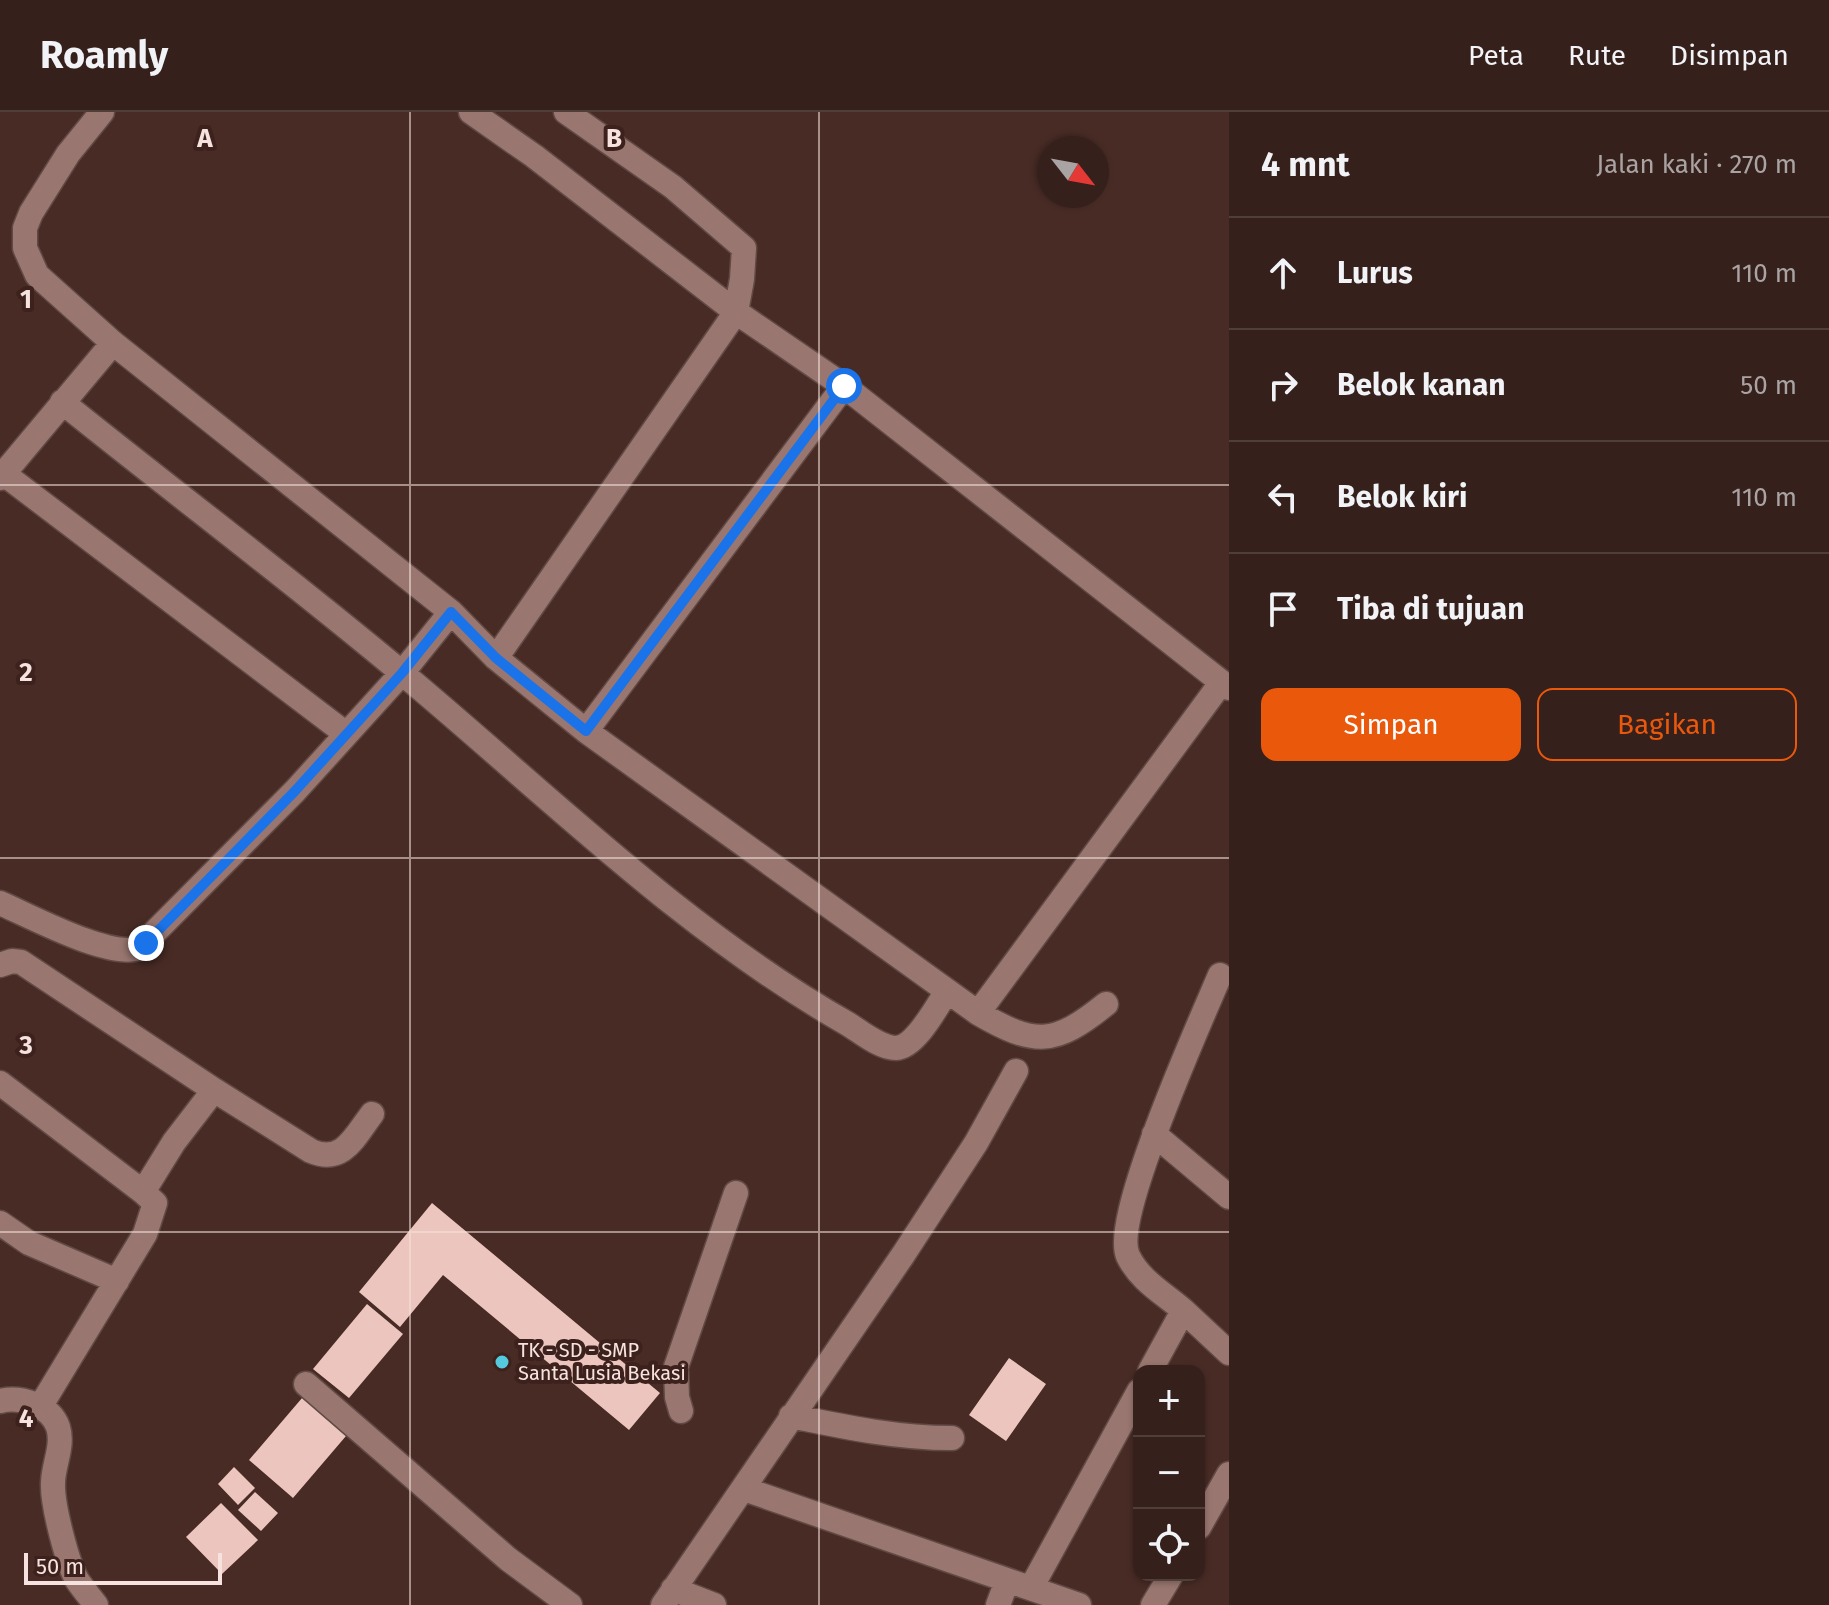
<!DOCTYPE html>
<html lang="id">
<head>
<meta charset="utf-8">
<style>
	:root { --surface:#36201c; --page:#3d2825; --text:#f1f3f6; --muted:#aaa3a3; --line:#503e3b; --accent:#ea580c }
	body { margin:0; font-family:"Fira Sans",sans-serif; background:var(--page); color:var(--text) }
	.controls { position:absolute; right:24px; bottom:24px; display:grid; overflow:hidden; border-radius:16px; box-shadow:0 2px 6px #0004 }
	.controls button { width:72px; height:72px; display:grid; place-items:center; padding:0; border:0; border-bottom:2px solid var(--line); background:var(--surface); color:var(--text); font:40px sans-serif }
	.compass { position:absolute; left:1037px; top:24px; width:72px; height:72px; border-radius:50%; background:var(--surface); box-shadow:0 2px 6px #0004; rotate:121deg }
	.scale { position:absolute; left:24px; bottom:20px; width:198px; box-sizing:border-box; padding-left:8px; border:4px solid #f6e3df; border-top:0; font-size:22px; line-height:28px; white-space:nowrap; color:#f6e3df; -webkit-text-stroke:6px #3d211c; paint-order:stroke }
	.stop { position:absolute; width:24px; height:24px; margin:-18px; border:6px solid #1a73e8; border-radius:50%; background:#fff }
	.stop.end { background:#1a73e8; border-color:#fff; box-shadow:0 2px 8px #0008 }
	.list { margin:0; padding:0; list-style:none }
	h2 { display:flex; justify-content:space-between; align-items:center; height:104px; margin:0; padding:0 32px; font-size:34px }
	h2 small { font-size:26px; font-weight:400; color:var(--muted) }
	.list li { display:grid; grid-template-columns:52px 1fr auto; gap:24px; align-items:center; box-sizing:border-box; height:112px; padding:0 32px; border-top:2px solid var(--line) }
	.list b { display:block; font-size:30px; white-space:nowrap }
	.list em { font-size:26px; font-style:normal; color:var(--muted) }
	.actions { display:flex; gap:16px; padding:24px 32px }
	.actions a { flex:1; padding:18px 0; border:2px solid var(--accent); border-radius:16px; text-align:center; font-size:28px; color:var(--accent) }
	.actions .main { background:var(--accent); color:#fff }
	.icon { flex:none; width:44px; height:44px; fill:none; stroke:currentColor; stroke-width:2; stroke-linecap:round; stroke-linejoin:round }
	.map { position:relative; flex:none; width:1229px; height:1493px; overflow:hidden }
	header { display:flex; align-items:center; gap:48px; box-sizing:border-box; height:112px; padding:0 40px; background:var(--surface); border-bottom:2px solid var(--line) }
	header strong { font-size:38px }
	nav { display:flex; gap:44px; margin-inline-start:auto; font-size:28px }
	main { display:flex }
	aside { flex:1; background:var(--surface) }
	.map>svg:first-child { display:block }
</style>
</head>
<body>
<header>
<strong>Roamly</strong>
<nav><a>Peta</a><a>Rute</a><a>Disimpan</a></nav>
</header>
<main>
<div class="map">
<svg width="1229" height="1493" viewBox="0 0 1229 1493">
	<rect width="100%" height="100%" fill="#482b25"/>
	<!-- building -->
	<path fill="#ecc6be" d="M432,1091L660,1281L629,1318L443,1163L400,1215L359,1180Z
		M367,1192L403,1222L349,1286L313,1257Z
		M1009,1246L1046,1272L1006,1329L969,1303Z
		M308,1279L352,1317L293,1386L249,1348Z
		M234,1355L255,1376L238,1393L218,1372Z
		M255,1380L278,1401L261,1419L238,1398Z
		M221,1391L258,1428L222,1462L186,1425Z"/>
	<g fill="none" stroke-linecap="round" stroke-linejoin="round">
		<!-- minor casing -->
		<g stroke="#614944" stroke-width="27">
			<path id="minor" d="M102,0L68,42L31,101L25,116V136L37,163L113,231L451,500L496,546L586,619L978,901C1035,934 1054,934 1106,892
				M471,0L534,44L736,200L844,274L1229,576
				M62,290C175,381 291,468 402,561C547,682 683,818 848,912C861,920 880,936 896,936C916,935 937,894 947,879
				M4,362L345,621
				M0,366L113,231
				M496,546L736,200L742,167L744,136L673,75L566,0
				M586,619L844,274
				M0,791C30,804 110,847 139,836L295,679L402,561L451,500
				M0,853L12,849L21,850L214,978
				M1220,863C1201,908 1111,1107 1128,1144C1140,1169 1165,1182 1184,1199C1199,1213 1214,1227 1229,1241
				M978,901L1221,571
				M0,971L143,1080
				M1154,1022L1229,1085
				M0,1111L29,1131L117,1169
				M1150,1259L1183,1199
				M306,1272L508,1447L570,1493
				M0,1289C21,1284 50,1293 58,1315C64,1334 53,1353 53,1371C52,1392 67,1450 77,1468C83,1477 90,1485 96,1493
				M40,1295L145,1122L155,1091L143,1080L174,1030L214,978L311,1039C343,1053 355,1024 372,1002
				M681,1299L677,1285L676,1255L736,1081
				M791,1304C845,1315 897,1326 952,1326
				M744,1377L1079,1493
				M1199,1415L1229,1362
				M1031,1476L1139,1279
				M673,1477L714,1493
				M663,1493L903,1143L976,1031L1016,959
				M998,1493L1007,1469
				M1153,1493L1171,1463"/>
		</g>
		<!-- minor -->
		<use href="#minor" stroke="#997770" stroke-width="24"/>
	</g>
	<g fill="none" stroke-linecap="round" stroke-linejoin="round">
		<!-- route -->
		<path stroke="#1a73e8" stroke-width="10" d="M146,831L295,679L402,561L451,500L496,546L586,619L844,274"/>
	</g>
	<!-- grid -->
	<path fill="none" stroke="#f6e3df" stroke-width="2" stroke-opacity="0.55" d="M410,0V1493M819,0V1493M0,373H1229M0,746H1229M0,1120H1229"/>
	<!-- markers -->
	<circle fill="#55cadf" stroke="#3d211c" stroke-width="3" cx="502" cy="1250" r="8"/>
	<g text-anchor="middle" dominant-baseline="central" stroke-width="8" stroke-linejoin="round" paint-order="stroke">
		<!-- poi labels -->
		<g font-size="20" fill="#f6e3df" stroke="#3d211c" text-anchor="start">
			<text x="518" y="1238">TK - SD - SMP<tspan x="518" dy="23">Santa Lusia Bekasi</tspan></text>
		</g>
	</g>
	<g font-size="26" text-anchor="middle" font-weight="bold" fill="#f6e3df" stroke="#3d211c" stroke-width="8" stroke-linejoin="round" paint-order="stroke">
		<text x="205" y="35">A</text>
		<text x="614" y="35">B</text>
		<text x="26" y="196">1</text>
		<text x="26" y="569">2</text>
		<text x="26" y="942">3</text>
		<text x="26" y="1315">4</text>
	</g>
</svg>
<div class="controls">
<button>+</button>
<button>−</button>
<button><svg class="icon" aria-label="locate" viewBox="0 0 24 24"><circle cx="12" cy="12" r="6"/><path d="M12 2v4M12 18v4M2 12h4M18 12h4"/></svg></button>
</div>
<svg class="compass" viewBox="-18 -18 36 36"><path d="M0-13l5 13h-10z" fill="#e53935"/><path d="M0 13l5-13h-10z" fill="#aaa3a3"/></svg>
<div class="scale">50 m</div>
<div class="stop" style="left:844px;top:274px"></div>
<div class="stop end" style="left:146px;top:831px"></div>
</div>
<aside>
<h2>4 mnt<small>Jalan kaki · 270 m</small></h2>
<ul class="list">
<li><svg class="icon" aria-label="ahead" viewBox="0 0 24 24"><path d="M12 20V5M6 11l6-6 6 6"/></svg><div><b>Lurus</b></div><em>110 m</em></li>
<li><svg class="icon" aria-label="right" viewBox="0 0 24 24"><path d="M7 20v-9h11M14 6l5 5-5 5"/></svg><div><b>Belok kanan</b></div><em>50 m</em></li>
<li><svg class="icon" aria-label="left" viewBox="0 0 24 24"><path d="M17 20v-9H6M10 6l-5 5 5 5"/></svg><div><b>Belok kiri</b></div><em>110 m</em></li>
<li><svg class="icon" aria-label="arrive" viewBox="0 0 24 24"><path d="M6 21V4h12l-3 4 3 4H6"/></svg><div><b>Tiba di tujuan</b></div></li>
</ul>
<div class="actions"><a class="main">Simpan</a><a>Bagikan</a></div>
</aside>
</main>
</body>
</html>
